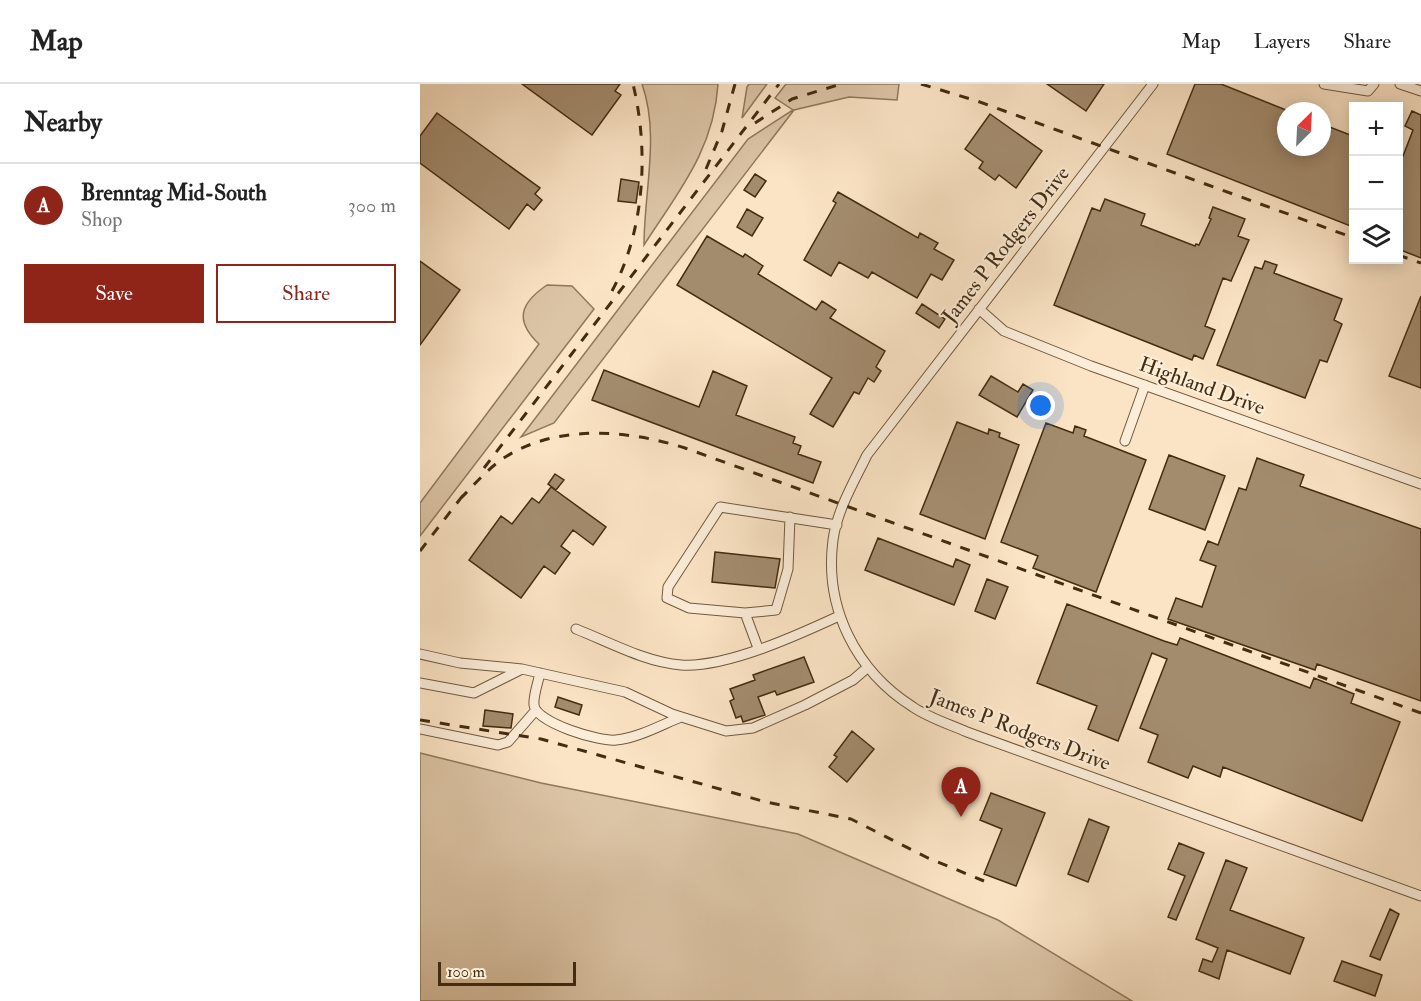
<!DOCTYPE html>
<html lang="en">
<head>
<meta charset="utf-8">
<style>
	:root { --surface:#fff; --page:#f2f2f2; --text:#222; --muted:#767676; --line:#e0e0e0; --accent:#8f2418 }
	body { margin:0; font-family:"IM FELL Double Pica",serif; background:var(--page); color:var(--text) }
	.controls { position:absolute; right:18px; top:18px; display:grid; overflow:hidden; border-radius:0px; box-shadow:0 3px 15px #0003 }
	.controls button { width:54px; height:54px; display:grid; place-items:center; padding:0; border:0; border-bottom:2px solid var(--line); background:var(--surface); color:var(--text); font:30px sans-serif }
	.compass { position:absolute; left:857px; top:18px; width:54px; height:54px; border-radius:50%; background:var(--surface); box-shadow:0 3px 15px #0003; rotate:24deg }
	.scale { position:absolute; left:18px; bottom:15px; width:138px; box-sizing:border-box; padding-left:6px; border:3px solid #432c10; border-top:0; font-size:16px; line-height:21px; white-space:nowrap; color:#432c10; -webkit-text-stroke:4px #fcedd9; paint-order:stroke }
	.you { position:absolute; left:621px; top:322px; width:21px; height:21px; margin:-15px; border:4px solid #fff; border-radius:50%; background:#1a73e8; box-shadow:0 0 0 9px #1a73e833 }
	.badge { display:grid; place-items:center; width:39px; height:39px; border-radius:50%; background:var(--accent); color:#fff; font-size:20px; font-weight:700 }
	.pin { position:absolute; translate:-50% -50px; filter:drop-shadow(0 2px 3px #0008) }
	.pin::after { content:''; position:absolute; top:32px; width:21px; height:18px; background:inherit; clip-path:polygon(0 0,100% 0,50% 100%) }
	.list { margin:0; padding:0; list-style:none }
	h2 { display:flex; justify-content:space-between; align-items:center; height:78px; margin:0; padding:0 24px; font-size:26px }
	h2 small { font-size:20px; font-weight:400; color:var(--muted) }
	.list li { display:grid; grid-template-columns:39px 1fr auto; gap:18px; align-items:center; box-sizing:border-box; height:84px; padding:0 24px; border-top:2px solid var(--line) }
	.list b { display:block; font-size:22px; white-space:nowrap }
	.list p { margin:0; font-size:20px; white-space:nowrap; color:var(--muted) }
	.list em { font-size:20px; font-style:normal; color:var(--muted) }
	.actions { display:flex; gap:12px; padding:18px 24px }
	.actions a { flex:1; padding:14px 0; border:2px solid var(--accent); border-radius:0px; text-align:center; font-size:21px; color:var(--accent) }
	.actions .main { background:var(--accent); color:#fff }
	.icon { flex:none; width:33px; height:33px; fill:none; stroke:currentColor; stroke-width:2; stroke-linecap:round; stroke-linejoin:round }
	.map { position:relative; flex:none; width:1001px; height:917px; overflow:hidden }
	header { display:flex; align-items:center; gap:36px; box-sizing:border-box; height:84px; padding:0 30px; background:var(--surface); border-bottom:2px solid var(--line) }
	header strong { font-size:28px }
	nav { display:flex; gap:33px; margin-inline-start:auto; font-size:21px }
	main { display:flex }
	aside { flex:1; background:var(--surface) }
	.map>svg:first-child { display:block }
</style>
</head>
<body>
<header>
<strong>Map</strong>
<nav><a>Map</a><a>Layers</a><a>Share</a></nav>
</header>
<main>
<aside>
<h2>Nearby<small></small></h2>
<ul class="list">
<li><span class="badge">A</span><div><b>Brenntag Mid-South</b><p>Shop</p></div><em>300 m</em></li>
</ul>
<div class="actions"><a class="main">Save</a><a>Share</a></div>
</aside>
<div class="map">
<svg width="1001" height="917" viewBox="0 0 1001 917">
	<rect width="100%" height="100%" fill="#fbe4c5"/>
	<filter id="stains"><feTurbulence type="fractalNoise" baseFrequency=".00333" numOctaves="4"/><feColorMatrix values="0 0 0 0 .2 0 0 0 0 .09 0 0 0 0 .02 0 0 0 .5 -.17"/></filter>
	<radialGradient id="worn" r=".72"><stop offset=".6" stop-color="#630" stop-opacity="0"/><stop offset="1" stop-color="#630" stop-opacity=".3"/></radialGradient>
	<!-- green -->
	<path fill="#dcc5a6" stroke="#90785b" stroke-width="1.5" d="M222,0H298C294,66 258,108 224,161C224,107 240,51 222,0Z
		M329,0H347L322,34L327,3Z
		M366,0H479L477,16L429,13L374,26L134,339L101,353L328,55L373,26L355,14Z
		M127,201L152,202L174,225L0,452V419L119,260C95,237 99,220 127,201Z
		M0,669L121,699L378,750L578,836L712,917H0Z"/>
	<!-- building -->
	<path fill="#a38c6e" stroke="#432c10" stroke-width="1.5" d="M102,0H200L195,7L201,11L172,51Z
		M627,0H684L666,27Z
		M775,0H801L866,26V63H902V40L933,52V143L747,70Z
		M992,27L1001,31V174L978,165V70L983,72L993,46L985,42Z
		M17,29L120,104L115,110L122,116L114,126L107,120L89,145L0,79V52Z
		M570,30L622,67L596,104L579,91L575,96L559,84L563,78L545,65Z
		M335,90L346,97L335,113L324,106Z
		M201,95L219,98L216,119L198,117Z
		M418,108L498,154L500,149L518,159L514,165L534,176L522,196L511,190L497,214L452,188L448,194L419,178L411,192L384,176L416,119L413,117Z
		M685,115L725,130L721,141L775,162L776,160L779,161L791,135L789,134L793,123L825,135L818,152L829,156L811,197L803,194L785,242L795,246L783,275L774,271L772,276L634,221L672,124L680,127Z
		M327,125L343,134L332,152L317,143Z
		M287,152L323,173L325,170L343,182L338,190L396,226L402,217L416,226L410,234L465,267L456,283L461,287L454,298L448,294L439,310L434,308L413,343L390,330L412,294L257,201Z
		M0,177L40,206L0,261Z
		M845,177L857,181L854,189L922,215L914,236L922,240L907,278L900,276L885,314L797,281L835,183L842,185Z
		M1001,212V304L969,292Z
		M502,220L525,235L519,244L496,229Z
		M184,286L279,323L293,287L327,302L316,331L375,353L373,359L381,362L378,370L401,378L393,399L172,316Z
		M571,292L598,308L603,300L613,306L597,333L559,311Z
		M537,338L568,350L569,345L580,349L579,353L599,361L565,455L500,430Z
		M626,339L653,349L655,342L666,346L664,352L726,376L676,508L613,484L618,472L581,458Z
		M749,371L805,392L785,446L729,425Z
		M837,374L884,391L880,402L1001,445V617L897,580L895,586L748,535L756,514L782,523L796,482L780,476L788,457L798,461L819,404L826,406Z
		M135,390L144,396L136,406L128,400Z
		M131,403L186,443L173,461L153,446L141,462L150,469L135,490L124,482L101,514L49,476L81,432L92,440L112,414L119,419Z
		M458,454L533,483L536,475L550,481L534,521L445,486Z
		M295,468L360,475L355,504L292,498Z
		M567,495L588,503L575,535L555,527Z
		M647,520L744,557L757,561L760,554L890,604L894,594L934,610L931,619L980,638L942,737L803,683L800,693L773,682L768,694L728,678L738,651L720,644L747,575L732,569L698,657L668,645L677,622L617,599Z
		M384,573L394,598L357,611L355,607L338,613L345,631L323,638L321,632L316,634L310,617L314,615L310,605L335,596L333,591Z
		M138,613L162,621L159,631L135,623Z
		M65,626L93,630L91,644L63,642Z
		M432,647L454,665L427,698L409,683L417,673L414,671Z
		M571,709L625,729L596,802L564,790L582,745L560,736Z
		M669,735L689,743L668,798L648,790Z
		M759,759L784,769L756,836L748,833L765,792L748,785Z
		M806,776L827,784L810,826L884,854L870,890L807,866L799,895L779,887L783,875L792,878L798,864L776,855Z
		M970,825L979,830L960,876L950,872Z
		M922,877L962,891L955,912L914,897Z"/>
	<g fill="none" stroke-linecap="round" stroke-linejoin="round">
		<!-- minor casing -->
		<g stroke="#715a3d" stroke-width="11">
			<path id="minor" d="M733,0L447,371C434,398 417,426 413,456C404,524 436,587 493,623C509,634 529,640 547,648L1001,812
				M904,0L948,7L954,0
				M980,0L1001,7
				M559,225L584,247L671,282L1001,400
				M705,357L725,301
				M325,529L356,526L368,485L370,433
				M156,545C189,558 225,578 261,581C306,584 378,551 419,532
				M338,564L325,529L269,524L247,514L248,503L300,423L417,441
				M0,570L40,579L102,585L205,608L252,630L306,647L333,644L385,621L433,596L448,583
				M120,589C118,599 113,612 114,621C116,639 180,658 196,656C218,654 241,641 261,633
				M0,599L54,609L100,586
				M0,645L78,661L88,658L116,626"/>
		</g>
		<!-- minor -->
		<use href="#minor" stroke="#fcedd9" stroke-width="9"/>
		<!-- rail -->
		<path stroke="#432c10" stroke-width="3" stroke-dasharray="10 10" stroke-linecap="butt" d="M501,0L557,17L934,154
			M335,39L372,15L421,0
			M286,85L302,47L315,0
			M978,171L1001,179
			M192,207C225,146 229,66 213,0
			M64,384L359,0
			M40,415C55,400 69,383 87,372C139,340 209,346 265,364L1001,629
			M0,467L44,410
			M0,636L121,655L346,718L431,735L508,774L564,797"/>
	</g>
	<g text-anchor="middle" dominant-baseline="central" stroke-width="4.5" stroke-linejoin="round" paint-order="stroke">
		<!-- street labels -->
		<g font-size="21" fill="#432c10" stroke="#fcedd9">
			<text transform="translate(586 161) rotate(-52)">James P Rodgers Drive</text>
			<text transform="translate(782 302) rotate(20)">Highland Drive</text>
			<text transform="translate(600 646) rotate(21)">James P Rodgers Drive</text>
		</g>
	</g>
	<rect width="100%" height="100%" filter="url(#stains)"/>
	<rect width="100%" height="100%" fill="url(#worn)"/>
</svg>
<div class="controls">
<button>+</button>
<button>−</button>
<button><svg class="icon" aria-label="layers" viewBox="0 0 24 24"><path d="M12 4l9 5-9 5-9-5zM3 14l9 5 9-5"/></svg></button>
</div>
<svg class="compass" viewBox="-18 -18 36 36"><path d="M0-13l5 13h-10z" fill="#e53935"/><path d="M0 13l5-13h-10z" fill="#767676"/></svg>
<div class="scale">100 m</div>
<div class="you"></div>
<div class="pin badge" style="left:541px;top:733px">A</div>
</div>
</main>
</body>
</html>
